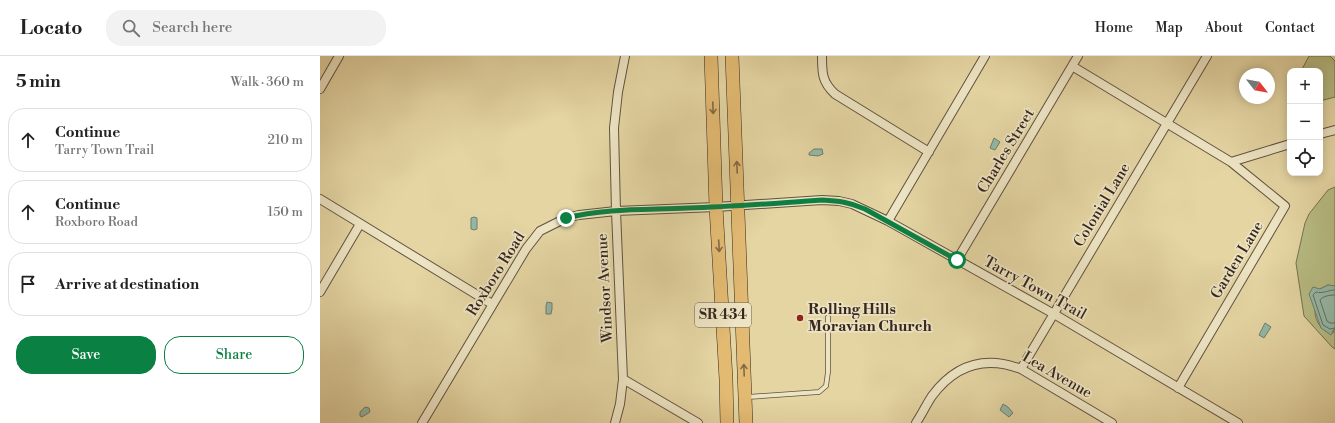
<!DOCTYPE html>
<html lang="en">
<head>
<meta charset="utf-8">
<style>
	:root { --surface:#fff; --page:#f2f2f2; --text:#222; --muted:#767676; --line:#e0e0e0; --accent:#0b8043 }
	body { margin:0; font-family:"Libre Bodoni",serif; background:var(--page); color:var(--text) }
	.controls { position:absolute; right:12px; top:12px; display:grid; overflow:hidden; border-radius:8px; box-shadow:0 2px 10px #0003 }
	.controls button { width:36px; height:36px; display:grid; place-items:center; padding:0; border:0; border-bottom:1px solid var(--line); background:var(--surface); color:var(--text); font:20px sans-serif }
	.compass { position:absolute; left:919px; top:12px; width:36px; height:36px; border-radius:50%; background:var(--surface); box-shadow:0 2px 10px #0003; rotate:121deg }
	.stop { position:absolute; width:12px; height:12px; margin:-9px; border:3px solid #0b8043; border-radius:50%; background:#fff }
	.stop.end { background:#0b8043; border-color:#fff; box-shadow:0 1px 4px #0008 }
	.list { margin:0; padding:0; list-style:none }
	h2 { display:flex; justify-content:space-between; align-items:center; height:52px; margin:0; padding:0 16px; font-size:17px }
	h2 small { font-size:13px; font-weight:400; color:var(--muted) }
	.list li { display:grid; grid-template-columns:26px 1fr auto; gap:12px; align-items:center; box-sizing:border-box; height:64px; margin:0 8px 8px; padding:0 8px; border:1px solid var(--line); border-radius:16px }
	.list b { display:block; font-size:15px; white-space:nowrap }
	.list p { margin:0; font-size:13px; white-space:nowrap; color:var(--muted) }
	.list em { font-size:13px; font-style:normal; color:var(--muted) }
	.actions { display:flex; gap:8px; padding:12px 16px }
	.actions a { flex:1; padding:9px 0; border:1px solid var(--accent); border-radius:16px; text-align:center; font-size:14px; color:var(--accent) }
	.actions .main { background:var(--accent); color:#fff }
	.icon { flex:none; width:22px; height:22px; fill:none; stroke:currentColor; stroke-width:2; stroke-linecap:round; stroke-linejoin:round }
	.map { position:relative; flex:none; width:1015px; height:367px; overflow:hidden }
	header { display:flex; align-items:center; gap:24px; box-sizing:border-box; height:56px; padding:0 20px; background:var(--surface); border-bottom:1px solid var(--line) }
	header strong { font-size:19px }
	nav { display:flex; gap:22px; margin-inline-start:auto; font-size:14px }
	.search { width:280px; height:36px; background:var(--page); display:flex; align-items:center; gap:10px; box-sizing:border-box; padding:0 14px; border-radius:16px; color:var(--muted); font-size:15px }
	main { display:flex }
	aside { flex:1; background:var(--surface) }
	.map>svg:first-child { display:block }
</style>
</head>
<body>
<header>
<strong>Locato</strong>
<div class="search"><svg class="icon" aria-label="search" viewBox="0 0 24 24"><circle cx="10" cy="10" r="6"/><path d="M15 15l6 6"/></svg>Search here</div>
<nav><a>Home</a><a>Map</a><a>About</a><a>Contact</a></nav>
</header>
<main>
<aside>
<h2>5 min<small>Walk · 360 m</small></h2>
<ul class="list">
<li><svg class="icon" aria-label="ahead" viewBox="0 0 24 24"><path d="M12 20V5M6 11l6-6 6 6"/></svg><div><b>Continue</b><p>Tarry Town Trail</p></div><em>210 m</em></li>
<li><svg class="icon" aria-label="ahead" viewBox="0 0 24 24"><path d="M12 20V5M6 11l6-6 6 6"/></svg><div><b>Continue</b><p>Roxboro Road</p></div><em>150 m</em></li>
<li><svg class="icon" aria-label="arrive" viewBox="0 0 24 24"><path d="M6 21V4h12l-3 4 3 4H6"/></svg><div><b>Arrive at destination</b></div></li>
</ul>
<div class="actions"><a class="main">Save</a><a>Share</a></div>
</aside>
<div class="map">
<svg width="1015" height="367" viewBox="0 0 1015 367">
	<rect width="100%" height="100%" fill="#e4d5a3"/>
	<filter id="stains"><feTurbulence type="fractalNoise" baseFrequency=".005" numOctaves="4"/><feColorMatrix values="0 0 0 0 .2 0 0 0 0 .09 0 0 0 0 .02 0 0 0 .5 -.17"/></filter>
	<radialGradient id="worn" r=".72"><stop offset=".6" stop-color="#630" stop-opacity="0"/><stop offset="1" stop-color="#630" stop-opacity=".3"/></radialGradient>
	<!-- green -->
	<path fill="#b7bc83" stroke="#767152" d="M989,0H1010L1015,5V41L1000,45V15H981Z
		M1015,131V230L1008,229L1000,233C999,240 996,248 995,255C995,265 1002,277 1013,277L1015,271V293L1012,291L984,260L976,207L985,167L989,158L1008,134Z"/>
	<!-- water -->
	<path fill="#95b9a7" stroke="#6f7e71" d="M674,82L680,86L675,94L670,92Z
		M494,93H502L503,98L498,100L489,99V97Z
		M154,161L157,162V173L154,174L151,173V162Z
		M1008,229L1015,230V271L1011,279L1001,272L989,238L993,231L1000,233Z
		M227,246L232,247V253L231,258H226V250Z
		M945,267L951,271L944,282L939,279Z
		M683,348L688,351L693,357L689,361L680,354Z
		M45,351L49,352L50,356L42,361L40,360V356Z"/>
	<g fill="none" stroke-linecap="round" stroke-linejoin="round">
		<!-- shore -->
		<path stroke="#657064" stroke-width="1" d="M1015,234C1008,234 1003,238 996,236L993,239L1003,269L1010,273L1015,272
			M1015,239C1010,239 1003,240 1000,244L1007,265L1010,267H1015"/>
		<!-- service casing -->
		<g stroke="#615241" stroke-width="5.5">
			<path id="service" d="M428,341L499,336L506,330L508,316V261"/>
		</g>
		<!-- minor casing -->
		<g stroke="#615241" stroke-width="10">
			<path id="minor" d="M502,0C502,17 502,26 515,38L609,96
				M752,10L911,106L965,150L858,332
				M0,33L19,0
				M1000,78L1015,74
				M911,106L970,88
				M0,143L172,248
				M568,165L665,0
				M637,204L758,0
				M0,236L40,168
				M701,313L887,0
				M303,323L378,367
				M102,367L206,193L220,175L246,162L259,159L296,155L396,151L502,144L519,145L532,148L568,165L734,258L918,367
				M295,367L300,348L303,323L296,155L294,72L298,36L305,0
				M596,367C602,358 606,349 612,340C635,309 664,299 701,313L792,367"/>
		</g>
		<!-- primary casing -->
		<g stroke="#352620" stroke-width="14">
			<path id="primary" d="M391,0L396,151L406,323L407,367
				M412,0L426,367"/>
		</g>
		<!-- service -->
		<use href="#service" stroke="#ede4c3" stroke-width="4"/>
		<!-- minor -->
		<use href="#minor" stroke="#ede4c3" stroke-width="8"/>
		<!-- primary -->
		<use href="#primary" stroke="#e2ba72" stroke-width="13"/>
	</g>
	<!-- one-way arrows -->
	<defs><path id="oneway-shaft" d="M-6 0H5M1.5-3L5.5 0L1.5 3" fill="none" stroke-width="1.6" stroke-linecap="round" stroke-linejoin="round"/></defs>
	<g stroke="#836945">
		<use href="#oneway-shaft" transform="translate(393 52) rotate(88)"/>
		<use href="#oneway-shaft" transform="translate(417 111) rotate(-92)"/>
		<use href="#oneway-shaft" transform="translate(399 190) rotate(87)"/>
		<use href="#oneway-shaft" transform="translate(424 314) rotate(-92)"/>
	</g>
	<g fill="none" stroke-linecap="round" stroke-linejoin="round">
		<!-- route -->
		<path stroke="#0b8043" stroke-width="5" d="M246,162C286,152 328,154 368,152C413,151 457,147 502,144C519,145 529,146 545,153L637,204"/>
	</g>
	<!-- markers -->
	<circle fill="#8f2418" stroke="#ede4c3" stroke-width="1.5" cx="480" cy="262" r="4"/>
	<g text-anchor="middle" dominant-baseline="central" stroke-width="3.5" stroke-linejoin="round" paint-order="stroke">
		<!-- shield labels -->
		<rect fill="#ede4c3" stroke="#6c5f51" stroke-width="1" x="375" y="247" width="56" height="24" rx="3"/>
		<g font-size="14" font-weight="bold" fill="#352620">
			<text x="403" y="259">SR 434</text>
		</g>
		<!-- street labels -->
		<g font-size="15" fill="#352620" stroke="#ede4c3">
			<text transform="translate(686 95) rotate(-59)">Charles Street</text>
			<text transform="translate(782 149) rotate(-59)">Colonial Lane</text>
			<text transform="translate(917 204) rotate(-59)">Garden Lane</text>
			<text transform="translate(176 218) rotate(-58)">Roxboro Road</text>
			<text transform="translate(285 232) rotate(-93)">Windsor Avenue</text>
			<text transform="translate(715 232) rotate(29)">Tarry Town Trail</text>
			<text transform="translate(737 319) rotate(30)">Lea Avenue</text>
		</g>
		<!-- poi labels -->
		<g font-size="15" font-weight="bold" fill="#352620" stroke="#ede4c3" text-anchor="start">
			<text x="488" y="253">Rolling Hills<tspan x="488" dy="17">Moravian Church</tspan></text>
		</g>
	</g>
	<rect width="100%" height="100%" filter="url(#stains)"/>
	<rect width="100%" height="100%" fill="url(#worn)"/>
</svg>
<div class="controls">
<button>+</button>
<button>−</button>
<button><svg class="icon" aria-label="locate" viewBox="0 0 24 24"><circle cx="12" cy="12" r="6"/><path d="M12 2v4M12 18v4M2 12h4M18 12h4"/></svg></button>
</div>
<svg class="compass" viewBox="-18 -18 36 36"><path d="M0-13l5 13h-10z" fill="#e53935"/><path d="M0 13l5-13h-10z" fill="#767676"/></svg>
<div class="stop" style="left:637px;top:204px"></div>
<div class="stop end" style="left:246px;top:162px"></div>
</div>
</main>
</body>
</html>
